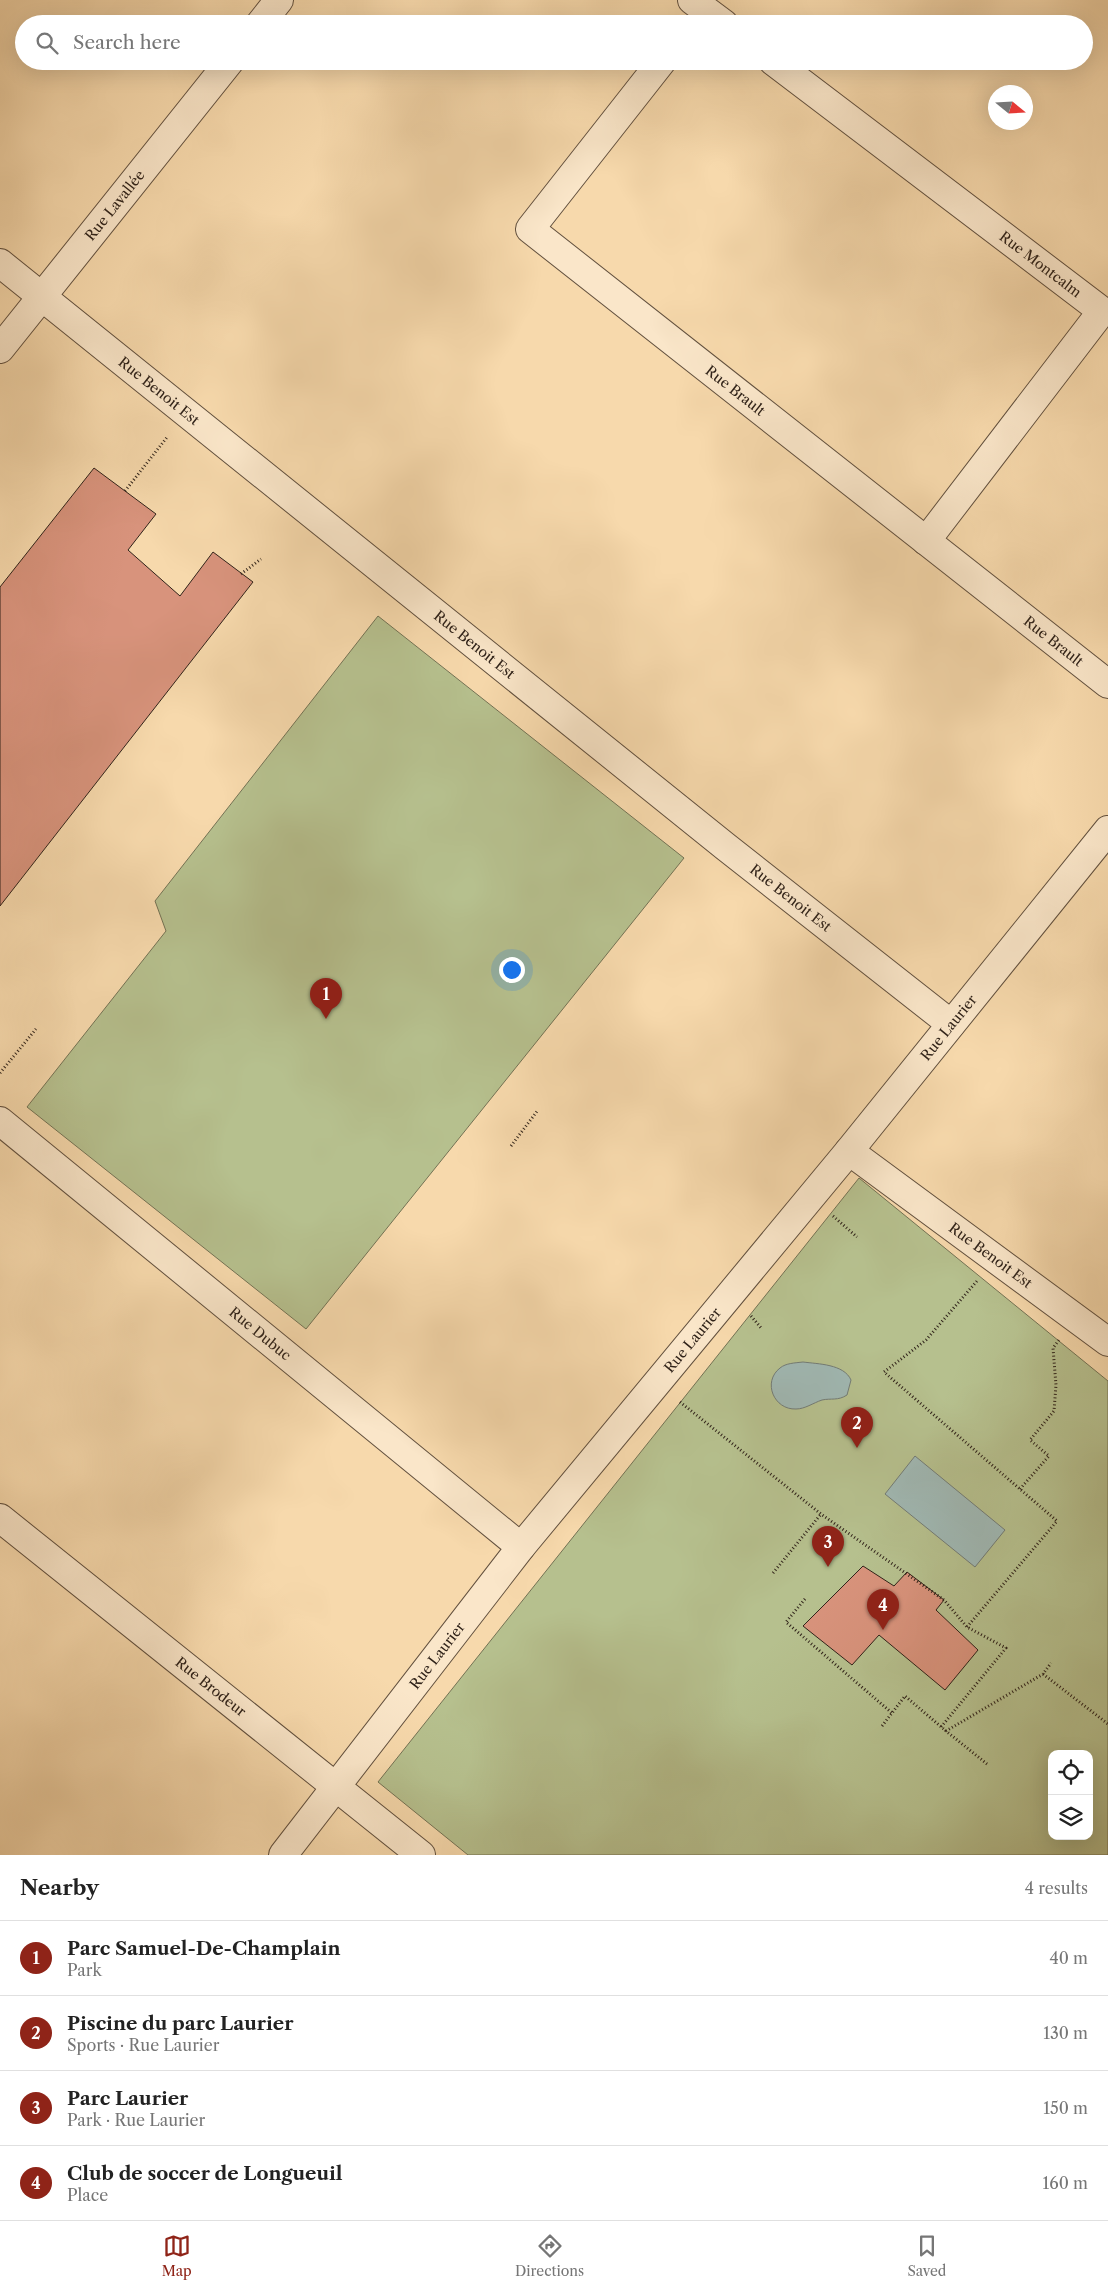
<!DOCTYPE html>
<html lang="en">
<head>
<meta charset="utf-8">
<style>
	:root { --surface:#fff; --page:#f6f6f6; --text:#222; --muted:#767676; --line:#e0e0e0; --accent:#8f2418 }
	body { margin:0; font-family:"Libre Caslon Text",serif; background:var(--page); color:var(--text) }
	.controls { position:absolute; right:15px; bottom:15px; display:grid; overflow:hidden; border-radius:10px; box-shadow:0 5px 20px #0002 }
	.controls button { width:45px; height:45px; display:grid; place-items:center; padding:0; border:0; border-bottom:1px solid var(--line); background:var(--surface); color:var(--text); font:25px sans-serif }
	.compass { position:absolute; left:988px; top:85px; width:45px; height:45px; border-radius:50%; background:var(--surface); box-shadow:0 5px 20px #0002; rotate:108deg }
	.you { position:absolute; left:511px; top:969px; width:18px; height:18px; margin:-12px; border:4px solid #fff; border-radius:50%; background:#1a73e8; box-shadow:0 0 0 8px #1a73e833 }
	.badge { display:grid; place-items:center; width:32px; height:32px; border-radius:50%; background:var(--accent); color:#fff; font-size:16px; font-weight:700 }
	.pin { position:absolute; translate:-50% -41px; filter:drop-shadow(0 1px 2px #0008) }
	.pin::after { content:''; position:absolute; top:26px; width:18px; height:15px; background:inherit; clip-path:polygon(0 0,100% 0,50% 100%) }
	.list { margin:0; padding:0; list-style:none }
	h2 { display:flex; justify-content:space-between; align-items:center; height:65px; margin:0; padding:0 20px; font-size:21px }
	h2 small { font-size:16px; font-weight:400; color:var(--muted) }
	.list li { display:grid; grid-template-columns:32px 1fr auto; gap:15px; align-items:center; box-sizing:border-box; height:75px; padding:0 20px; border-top:1px solid var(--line) }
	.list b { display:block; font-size:19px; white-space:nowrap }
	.list p { margin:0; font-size:16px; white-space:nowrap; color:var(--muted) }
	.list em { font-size:16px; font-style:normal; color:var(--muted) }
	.icon { flex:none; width:28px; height:28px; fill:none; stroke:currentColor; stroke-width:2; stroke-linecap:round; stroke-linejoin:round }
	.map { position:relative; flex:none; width:1108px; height:1855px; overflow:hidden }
	.search { position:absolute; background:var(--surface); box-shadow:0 5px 20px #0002; left:15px; right:15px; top:15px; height:55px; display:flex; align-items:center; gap:12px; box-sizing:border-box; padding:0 18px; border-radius:28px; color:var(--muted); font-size:19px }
	.sheet { height:365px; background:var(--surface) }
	nav { display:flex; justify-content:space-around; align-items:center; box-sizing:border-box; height:70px; border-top:1px solid var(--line); background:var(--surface); font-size:14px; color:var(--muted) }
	nav a { display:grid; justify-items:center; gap:2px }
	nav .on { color:var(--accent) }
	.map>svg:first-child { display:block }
</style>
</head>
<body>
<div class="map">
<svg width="1108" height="1855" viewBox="0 0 1108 1855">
	<rect width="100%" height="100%" fill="#f7d9ac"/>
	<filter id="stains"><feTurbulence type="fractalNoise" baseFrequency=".004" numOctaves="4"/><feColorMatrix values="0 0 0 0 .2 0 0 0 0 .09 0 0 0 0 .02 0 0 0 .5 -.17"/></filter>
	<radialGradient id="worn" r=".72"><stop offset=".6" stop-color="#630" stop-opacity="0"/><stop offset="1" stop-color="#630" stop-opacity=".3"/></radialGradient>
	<!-- green -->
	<path fill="#b6c08e" stroke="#737254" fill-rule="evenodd" d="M378,616L684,858L306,1329L27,1107L166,931L155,901Z
		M859,1178L1108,1381V1855H468L378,1782ZM1052,1754H1089V1836H1052Z"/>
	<!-- water -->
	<path fill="#a0b8b3" stroke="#737c76" d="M803,1362C818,1364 844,1364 851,1380L847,1395C838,1401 831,1398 822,1400C813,1403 805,1409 796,1409C774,1410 762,1382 780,1368C786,1363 795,1363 803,1362Z
		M915,1456L1005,1530L975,1567L885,1494Z"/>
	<!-- building -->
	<path fill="#d8937c" stroke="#30231a" d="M94,468L156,514L128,550L180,596L213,552L253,582L0,906V587Z
		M863,1566L894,1586L907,1572L944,1600L936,1610L978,1650L945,1690L879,1635L852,1665L803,1626Z"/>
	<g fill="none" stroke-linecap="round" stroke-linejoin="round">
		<!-- minor casing -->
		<g stroke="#62503e" stroke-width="30">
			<g id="minor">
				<path d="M692,0L724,24"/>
				<path d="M260,24L279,0"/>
				<path id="s1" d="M662,61L530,229L1108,684"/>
				<path id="s2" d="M773,61L1102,311L926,541"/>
				<path id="s3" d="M0,263L726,847L951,1024"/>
				<path id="s4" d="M0,349L230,61"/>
				<path id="s5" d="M0,1121L521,1547"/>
				<path id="s6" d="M849,1151L1108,1342"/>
				<path id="s7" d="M0,1518L421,1855"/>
				<path id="s8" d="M283,1855L521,1547L849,1151L1108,830"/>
			</g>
		</g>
		<!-- path -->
		<path stroke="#30231a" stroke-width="3" stroke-dasharray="1 2.5" stroke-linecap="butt" d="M125,491L168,436
			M241,574L261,559
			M0,1073L36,1029
			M511,1146L538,1110
			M833,1216L857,1237
			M751,1316L762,1329
			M680,1402L821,1514L944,1600L967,1627L1006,1648L941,1727
			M1020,1489L1049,1456L1030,1440L1054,1411L1056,1385L1053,1348L1059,1340
			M773,1573L821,1514
			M805,1599L786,1622L892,1713
			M967,1627L1057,1521L884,1372L926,1340L977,1281
			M1043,1674L1108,1724
			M882,1726L905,1696L946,1731
			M987,1764L946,1731L1043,1674L1051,1663"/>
		<!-- minor -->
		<use href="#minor" stroke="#fae6c9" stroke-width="28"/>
	</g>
	<g text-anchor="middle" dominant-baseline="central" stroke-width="5" stroke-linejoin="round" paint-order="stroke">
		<!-- street labels -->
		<g font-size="14" fill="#30231a" stroke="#fae6c9">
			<text stroke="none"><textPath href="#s4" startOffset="184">Rue Lavallée</textPath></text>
			<text stroke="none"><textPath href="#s2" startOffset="336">Rue Montcalm</textPath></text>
			<text stroke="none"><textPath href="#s1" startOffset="475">Rue Brault</textPath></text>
			<text stroke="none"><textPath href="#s3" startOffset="204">Rue Benoit Est</textPath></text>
			<text stroke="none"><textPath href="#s1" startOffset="880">Rue Brault</textPath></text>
			<text stroke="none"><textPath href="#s3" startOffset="609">Rue Benoit Est</textPath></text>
			<text stroke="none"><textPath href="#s3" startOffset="1014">Rue Benoit Est</textPath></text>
			<text stroke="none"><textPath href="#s8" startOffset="1062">Rue Laurier</textPath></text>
			<text stroke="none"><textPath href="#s6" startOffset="176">Rue Benoit Est</textPath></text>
			<text stroke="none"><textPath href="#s5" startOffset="336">Rue Dubuc</textPath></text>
			<text stroke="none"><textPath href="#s8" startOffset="658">Rue Laurier</textPath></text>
			<text stroke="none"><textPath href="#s8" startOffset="252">Rue Laurier</textPath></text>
			<text stroke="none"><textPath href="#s7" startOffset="270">Rue Brodeur</textPath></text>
		</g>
	</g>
	<rect width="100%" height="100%" filter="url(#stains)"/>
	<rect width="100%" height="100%" fill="url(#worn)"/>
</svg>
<div class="controls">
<button><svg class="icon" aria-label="locate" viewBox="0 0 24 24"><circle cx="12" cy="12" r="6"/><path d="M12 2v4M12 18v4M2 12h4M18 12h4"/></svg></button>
<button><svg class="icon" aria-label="layers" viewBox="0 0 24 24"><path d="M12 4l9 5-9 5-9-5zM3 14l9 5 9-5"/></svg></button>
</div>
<svg class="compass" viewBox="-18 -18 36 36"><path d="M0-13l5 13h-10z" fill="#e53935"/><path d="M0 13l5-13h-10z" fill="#767676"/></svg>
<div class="you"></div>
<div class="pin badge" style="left:326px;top:1019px">1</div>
<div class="pin badge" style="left:857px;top:1448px">2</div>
<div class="pin badge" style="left:828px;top:1567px">3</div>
<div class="pin badge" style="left:883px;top:1630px">4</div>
<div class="search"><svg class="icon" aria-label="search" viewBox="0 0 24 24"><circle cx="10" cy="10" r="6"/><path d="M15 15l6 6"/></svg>Search here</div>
</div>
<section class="sheet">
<h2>Nearby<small>4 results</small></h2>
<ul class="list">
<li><span class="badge">1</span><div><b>Parc Samuel-De-Champlain</b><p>Park</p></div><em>40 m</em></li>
<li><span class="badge">2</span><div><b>Piscine du parc Laurier</b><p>Sports · Rue Laurier</p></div><em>130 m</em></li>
<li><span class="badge">3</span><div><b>Parc Laurier</b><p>Park · Rue Laurier</p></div><em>150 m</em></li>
<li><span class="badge">4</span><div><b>Club de soccer de Longueuil</b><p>Place</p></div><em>160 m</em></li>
</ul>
</section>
<nav>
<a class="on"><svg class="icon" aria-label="map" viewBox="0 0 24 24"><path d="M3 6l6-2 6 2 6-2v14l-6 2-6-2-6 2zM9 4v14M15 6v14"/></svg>Map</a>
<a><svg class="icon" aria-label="directions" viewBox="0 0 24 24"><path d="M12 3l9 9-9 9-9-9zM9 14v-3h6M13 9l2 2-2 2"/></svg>Directions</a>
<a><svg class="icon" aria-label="saved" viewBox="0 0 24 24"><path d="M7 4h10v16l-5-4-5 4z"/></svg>Saved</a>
</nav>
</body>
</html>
